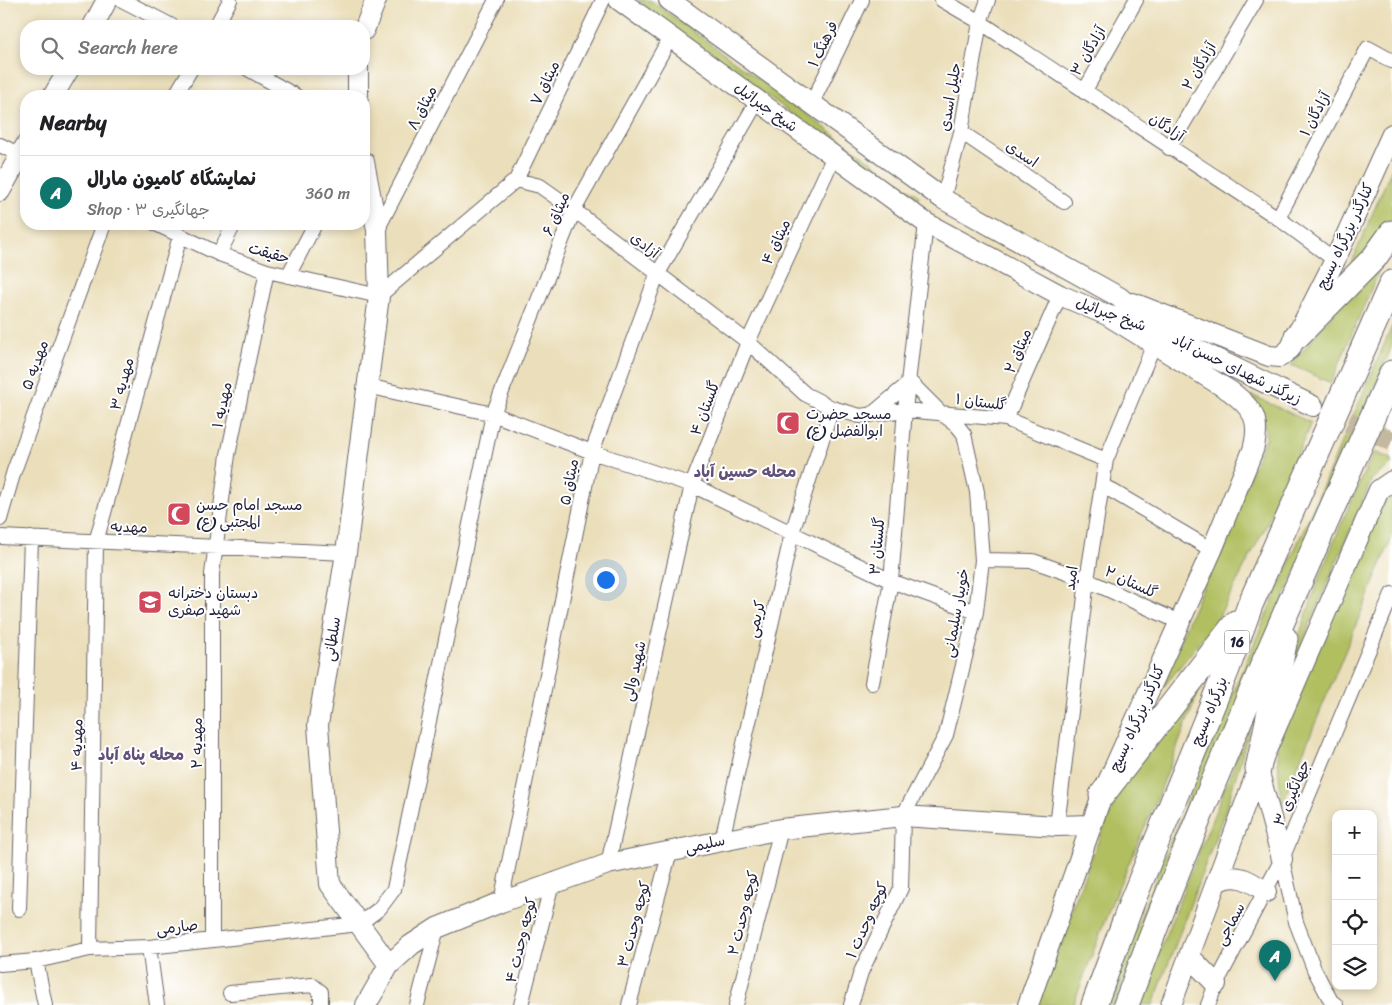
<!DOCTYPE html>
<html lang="en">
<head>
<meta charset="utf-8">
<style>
	:root { --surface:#fff; --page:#f6f6f6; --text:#202124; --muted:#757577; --line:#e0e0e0; --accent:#0f766e }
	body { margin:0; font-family:Sriracha,"Playpen Sans Arabic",sans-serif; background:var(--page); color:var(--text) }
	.controls { position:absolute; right:15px; bottom:15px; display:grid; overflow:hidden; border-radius:10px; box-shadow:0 2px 8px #0003 }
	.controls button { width:45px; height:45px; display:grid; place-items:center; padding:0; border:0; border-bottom:1px solid var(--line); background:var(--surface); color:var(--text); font:25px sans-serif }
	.you { position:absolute; left:605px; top:579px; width:18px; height:18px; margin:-12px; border:4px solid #fff; border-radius:50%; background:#1a73e8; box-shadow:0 0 0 8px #1a73e833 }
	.badge { display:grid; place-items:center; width:32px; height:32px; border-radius:50%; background:var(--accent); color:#fff; font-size:16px; font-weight:700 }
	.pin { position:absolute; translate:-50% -41px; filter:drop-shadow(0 1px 2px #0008) }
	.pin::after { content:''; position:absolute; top:26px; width:18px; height:15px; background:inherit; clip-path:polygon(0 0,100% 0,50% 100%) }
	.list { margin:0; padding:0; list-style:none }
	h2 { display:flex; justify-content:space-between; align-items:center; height:65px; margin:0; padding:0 20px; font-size:21px }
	h2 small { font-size:16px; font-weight:400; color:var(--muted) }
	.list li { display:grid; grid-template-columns:32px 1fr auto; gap:15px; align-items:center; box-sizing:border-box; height:75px; padding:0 20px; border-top:1px solid var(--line) }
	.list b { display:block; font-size:19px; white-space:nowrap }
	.list p { margin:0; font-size:16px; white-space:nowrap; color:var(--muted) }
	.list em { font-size:16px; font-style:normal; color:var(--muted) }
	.icon { flex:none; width:28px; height:28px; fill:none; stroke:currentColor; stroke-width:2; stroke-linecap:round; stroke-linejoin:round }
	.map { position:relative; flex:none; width:1392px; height:1005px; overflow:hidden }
	.search { position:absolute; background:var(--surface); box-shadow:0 2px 8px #0003; left:20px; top:20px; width:350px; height:55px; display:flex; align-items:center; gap:12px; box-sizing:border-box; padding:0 18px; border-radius:20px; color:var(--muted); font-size:19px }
	.panel { position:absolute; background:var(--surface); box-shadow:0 2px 8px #0003; left:20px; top:90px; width:350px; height:140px; border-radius:20px }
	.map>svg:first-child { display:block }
</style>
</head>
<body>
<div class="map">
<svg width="1392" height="1005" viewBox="0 0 1392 1005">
	<rect width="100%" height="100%" fill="#fff"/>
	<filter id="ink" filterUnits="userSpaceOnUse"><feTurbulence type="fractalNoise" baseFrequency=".02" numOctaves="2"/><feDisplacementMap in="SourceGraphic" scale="10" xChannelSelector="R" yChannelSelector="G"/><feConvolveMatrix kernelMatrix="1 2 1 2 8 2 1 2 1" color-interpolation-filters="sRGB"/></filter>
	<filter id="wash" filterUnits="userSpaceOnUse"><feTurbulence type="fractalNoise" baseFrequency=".0096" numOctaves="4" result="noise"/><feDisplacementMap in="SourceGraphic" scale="20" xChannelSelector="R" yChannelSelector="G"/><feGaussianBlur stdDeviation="1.12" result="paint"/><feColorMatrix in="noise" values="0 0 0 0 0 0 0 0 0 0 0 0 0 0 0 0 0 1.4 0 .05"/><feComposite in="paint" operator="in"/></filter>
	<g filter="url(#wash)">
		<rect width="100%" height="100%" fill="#ebdfbb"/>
		<!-- green -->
		<path fill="#b1bf61" stroke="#6a704e" d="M637,0H650L920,197L912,199L896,190Z
			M1392,168V218L1370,247L1347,273Z
			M1391,242L1331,383L1291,365Z
			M1392,326V346L1158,892L1114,1005H1106C1193,775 1295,552 1392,326Z
			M1252,395L1311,423L1267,524L1216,622L1157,695L1266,437L1263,415Z
			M1374,452L1392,459V464L1372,479L1281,692C1306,610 1336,529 1374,452Z
			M1390,491L1392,492V538L1281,806L1277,744L1347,578Z
			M1203,681L1156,801L1112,902L1073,1005H1037L1089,863L1124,781Z
			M1254,715L1227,806L1153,1005H1140L1166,934Z"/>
	</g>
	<g filter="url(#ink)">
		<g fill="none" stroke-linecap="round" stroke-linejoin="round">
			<!-- secondary-tunnel -->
			<path stroke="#c3b9a1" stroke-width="20" stroke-dasharray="20 10" stroke-linecap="butt" d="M1321,410L1392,441"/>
			<!-- street casing -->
			<g stroke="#686468" stroke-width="16">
				<path id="street" d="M122,0L172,26
					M942,0L980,22L1278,218L1335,260
					M216,26L230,0
					M248,69L296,96
					M1084,92L1136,0
					M175,96L191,69
					M812,103L862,0
					M961,132L1064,202
					M0,145L26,158
					M1169,148L1256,0
					M516,180L603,0
					M943,199L961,132L980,22L988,0
					M1278,218L1368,48L1392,61
					M156,224L219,254L267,271L379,296L516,180L540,186L574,210L748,342L805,394L832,408L860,416L905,410L1006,419L1106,460
					M377,230L496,0
					M219,254L234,224
					M288,276L313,228
					M367,386L493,414L592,452L692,485L891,581L976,612
					M1006,419L1060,295
					M1102,485L1212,550
					M0,519L14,471L104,224
					M0,537L346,553
					M982,560L1033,561L1087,580L1179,622
					M872,683L891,581L905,410L926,223
					M1057,826L1087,580L1106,460L1154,344
					M722,840L792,533L832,408
					M608,864L692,485L748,342L834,156
					M501,902L592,452L657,275L758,100
					M19,909L31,538
					M212,939V574L228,455L267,271
					M149,947L157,1005
					M90,949L96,542L180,236
					M36,961L45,1005
					M0,964L36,961L90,949L149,947L359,924L379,909L394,889L493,414L574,210L670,38
					M230,993L312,985L321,992V1005
					M417,1005L437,928
					M521,1005L552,883
					M629,1005L670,851
					M736,1005L781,829
					M851,1005L861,972L901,888L903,816L946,735L976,612L982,560L977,492L964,434L956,424L942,414L910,382L871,415
					M1208,1005L1216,984L1282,859
					M1336,1005L1331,1001L1314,969L1296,922L1282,859L1392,594"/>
			</g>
			<!-- secondary casing -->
			<g stroke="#686468" stroke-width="22">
				<path id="secondary" d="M619,0L926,223L1060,295L1107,315L1161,332L1313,406
					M669,0L943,199L1119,297L1151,324
					M93,26L107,0
					M364,30L376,0
					M53,96L69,69
					M358,96V69
					M364,162L377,230L379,296L346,553L318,725L330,884L389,965
					M0,191L26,145
					M1133,303L1269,356L1280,357L1290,349L1335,260L1392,134
					M1258,769L1282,859
					M1218,881C1237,872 1249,880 1266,892
					M1189,956L1216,984
					M366,1005L389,965L411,945L437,928L501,902L608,864L781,829L903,816L1057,826L1091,825
					M1028,1005L1102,795L1212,550L1253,450C1261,420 1254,409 1230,391L1107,315
					M1171,1005L1258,769L1379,490L1392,481"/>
			</g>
			<!-- highway casing -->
			<g stroke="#686468" stroke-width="27">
				<path id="highway" d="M1297,336L1374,258L1392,233
					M1258,769L1285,639
					M1102,795L1236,623
					M1094,1005L1132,902L1227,669L1250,605L1392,283
					M1126,1005C1205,790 1299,582 1392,373"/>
			</g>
			<!-- street -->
			<use href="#street" stroke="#fff" stroke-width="14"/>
			<!-- secondary -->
			<use href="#secondary" stroke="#fff" stroke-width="20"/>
			<!-- highway -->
			<use href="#highway" stroke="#fff" stroke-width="25"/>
		</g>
	</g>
	<!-- icons -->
	<defs>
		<g id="mosque-square" transform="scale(1.25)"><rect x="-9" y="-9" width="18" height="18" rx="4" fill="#d1495b" stroke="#fff"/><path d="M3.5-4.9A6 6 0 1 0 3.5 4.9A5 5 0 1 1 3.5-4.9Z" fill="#fff"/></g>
		<g id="school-square" transform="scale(1.25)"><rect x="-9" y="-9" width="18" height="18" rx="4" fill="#d1495b" stroke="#fff"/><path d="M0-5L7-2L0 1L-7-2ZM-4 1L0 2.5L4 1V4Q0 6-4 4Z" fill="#fff"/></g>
	</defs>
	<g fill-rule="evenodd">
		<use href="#mosque-square" x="788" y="423"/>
		<use href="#mosque-square" x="179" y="514"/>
		<use href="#school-square" x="150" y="602"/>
	</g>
	<g text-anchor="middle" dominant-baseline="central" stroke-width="4" stroke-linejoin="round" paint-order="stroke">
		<!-- shield labels -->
		<rect fill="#fff" stroke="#646476" stroke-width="1" x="1224.5" y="630.5" width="25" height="23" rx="4"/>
		<g font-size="14" font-weight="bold" fill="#22223b">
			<text x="1237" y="642">16</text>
		</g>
		<!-- street labels -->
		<g font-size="15" fill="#22223b" stroke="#fff">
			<text transform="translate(823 44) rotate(-64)">فرهنگ ۱</text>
			<text transform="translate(1088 51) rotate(-60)">آزادگان ۳</text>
			<text transform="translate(1199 66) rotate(-60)">آزادگان ۲</text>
			<text transform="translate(545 83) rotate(-64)">میثاق ۷</text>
			<text transform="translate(950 97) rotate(-80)">جلیل اسدی</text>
			<text transform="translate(766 107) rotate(36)">شیخ جبرائیل</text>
			<text transform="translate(422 108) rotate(-63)">میثاق ۸</text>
			<text transform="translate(1315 114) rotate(-62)">آزادگان ۱</text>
			<text transform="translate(1167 127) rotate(34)">آزادگان</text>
			<text transform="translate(1022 154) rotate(34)">اسدی</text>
			<text transform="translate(556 214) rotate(-66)">میثاق ۶</text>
			<text transform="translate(1345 236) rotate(-65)">کنارگذر بزرگراه بسیج</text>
			<text transform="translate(776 242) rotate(-65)">میثاق ۴</text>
			<text transform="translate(645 245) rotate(38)">آزادی</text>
			<text transform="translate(269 253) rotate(16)">حقیقت</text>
			<text transform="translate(1111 314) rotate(20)">شیخ جبرائیل</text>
			<text transform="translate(1018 351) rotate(-67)">میثاق ۲</text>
			<text transform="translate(35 365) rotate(-70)">مهدیه ۵</text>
			<text transform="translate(1237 369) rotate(26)">زیرگذر شهدای حسن آباد</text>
			<text transform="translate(122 384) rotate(-75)">مهدیه ۳</text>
			<text transform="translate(981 402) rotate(7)">گلستان ۱</text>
			<text transform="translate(222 405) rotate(-78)">مهدیه ۱</text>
			<text transform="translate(705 408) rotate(-69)">گلستان ۴</text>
			<text transform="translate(569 482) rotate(-79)">میثاق ۵</text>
			<text transform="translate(129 527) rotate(2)">مهدیه</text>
			<text transform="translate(877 546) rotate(-85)">گلستان ۳</text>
			<text transform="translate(1071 578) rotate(-82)">امید</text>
			<text transform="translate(1131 582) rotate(25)">گلستان ۲</text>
			<text transform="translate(956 613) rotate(-80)">خوبیار سلیمانی</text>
			<text transform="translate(756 619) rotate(-77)">کریمی</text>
			<text transform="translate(332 639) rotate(-81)">سلطانی</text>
			<text transform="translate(634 671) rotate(-77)">شهید والی</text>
			<text transform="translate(1209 711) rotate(-68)">بزرگراه بسیج</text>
			<text transform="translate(1137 718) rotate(-66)">کنارگذر بزرگراه بسیج</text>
			<text transform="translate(197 743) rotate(-90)">مهدیه ۲</text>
			<text transform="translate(77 745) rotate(-89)">مهدیه ۴</text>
			<text transform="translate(1292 793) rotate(-67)">جهانگیری ۳</text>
			<text transform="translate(705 844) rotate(-12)">سلیمی</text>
			<text transform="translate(743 913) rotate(-76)">کوچه وحدت ۲</text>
			<text transform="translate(867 920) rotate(-66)">کوچه وحدت ۱</text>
			<text transform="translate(634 924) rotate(-75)">کوچه وحدت ۳</text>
			<text transform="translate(1230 924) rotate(-62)">سماجی</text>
			<text transform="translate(177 927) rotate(-7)">صارمی</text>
			<text transform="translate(521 940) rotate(-76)">کوچه وحدت ۴</text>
		</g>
		<!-- poi labels -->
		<g font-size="15" fill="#22223b" stroke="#fff" text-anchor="start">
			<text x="806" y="414">مسجد حضرت<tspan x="806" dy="17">ابوالفضل (ع)</tspan></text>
			<text x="196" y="505">مسجد امام حسن<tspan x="196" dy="17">المجتبی (ع)</tspan></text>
			<text x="168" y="593">دبستان دخترانه<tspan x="168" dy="17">شهید صفری</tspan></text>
		</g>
		<!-- neighbourhood labels -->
		<g font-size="16" font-weight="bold" fill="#615179" stroke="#fff">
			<text x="745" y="471">محله حسین آباد</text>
			<text x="141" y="754">محله پناه آباد</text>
		</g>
	</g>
</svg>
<div class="controls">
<button>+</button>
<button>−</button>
<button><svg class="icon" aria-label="locate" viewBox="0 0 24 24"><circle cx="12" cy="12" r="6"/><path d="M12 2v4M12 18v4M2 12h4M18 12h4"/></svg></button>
<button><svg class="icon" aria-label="layers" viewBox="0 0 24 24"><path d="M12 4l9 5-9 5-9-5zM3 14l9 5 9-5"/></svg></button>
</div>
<div class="you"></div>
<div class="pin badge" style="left:1275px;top:981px">A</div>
<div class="search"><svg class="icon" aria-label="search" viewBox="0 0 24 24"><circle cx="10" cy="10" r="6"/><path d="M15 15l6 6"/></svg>Search here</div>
<section class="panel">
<h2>Nearby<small></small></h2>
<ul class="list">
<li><span class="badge">A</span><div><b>نمایشگاه کامیون مارال</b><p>Shop · جهانگیری ۳</p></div><em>360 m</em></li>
</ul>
</section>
</div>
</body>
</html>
